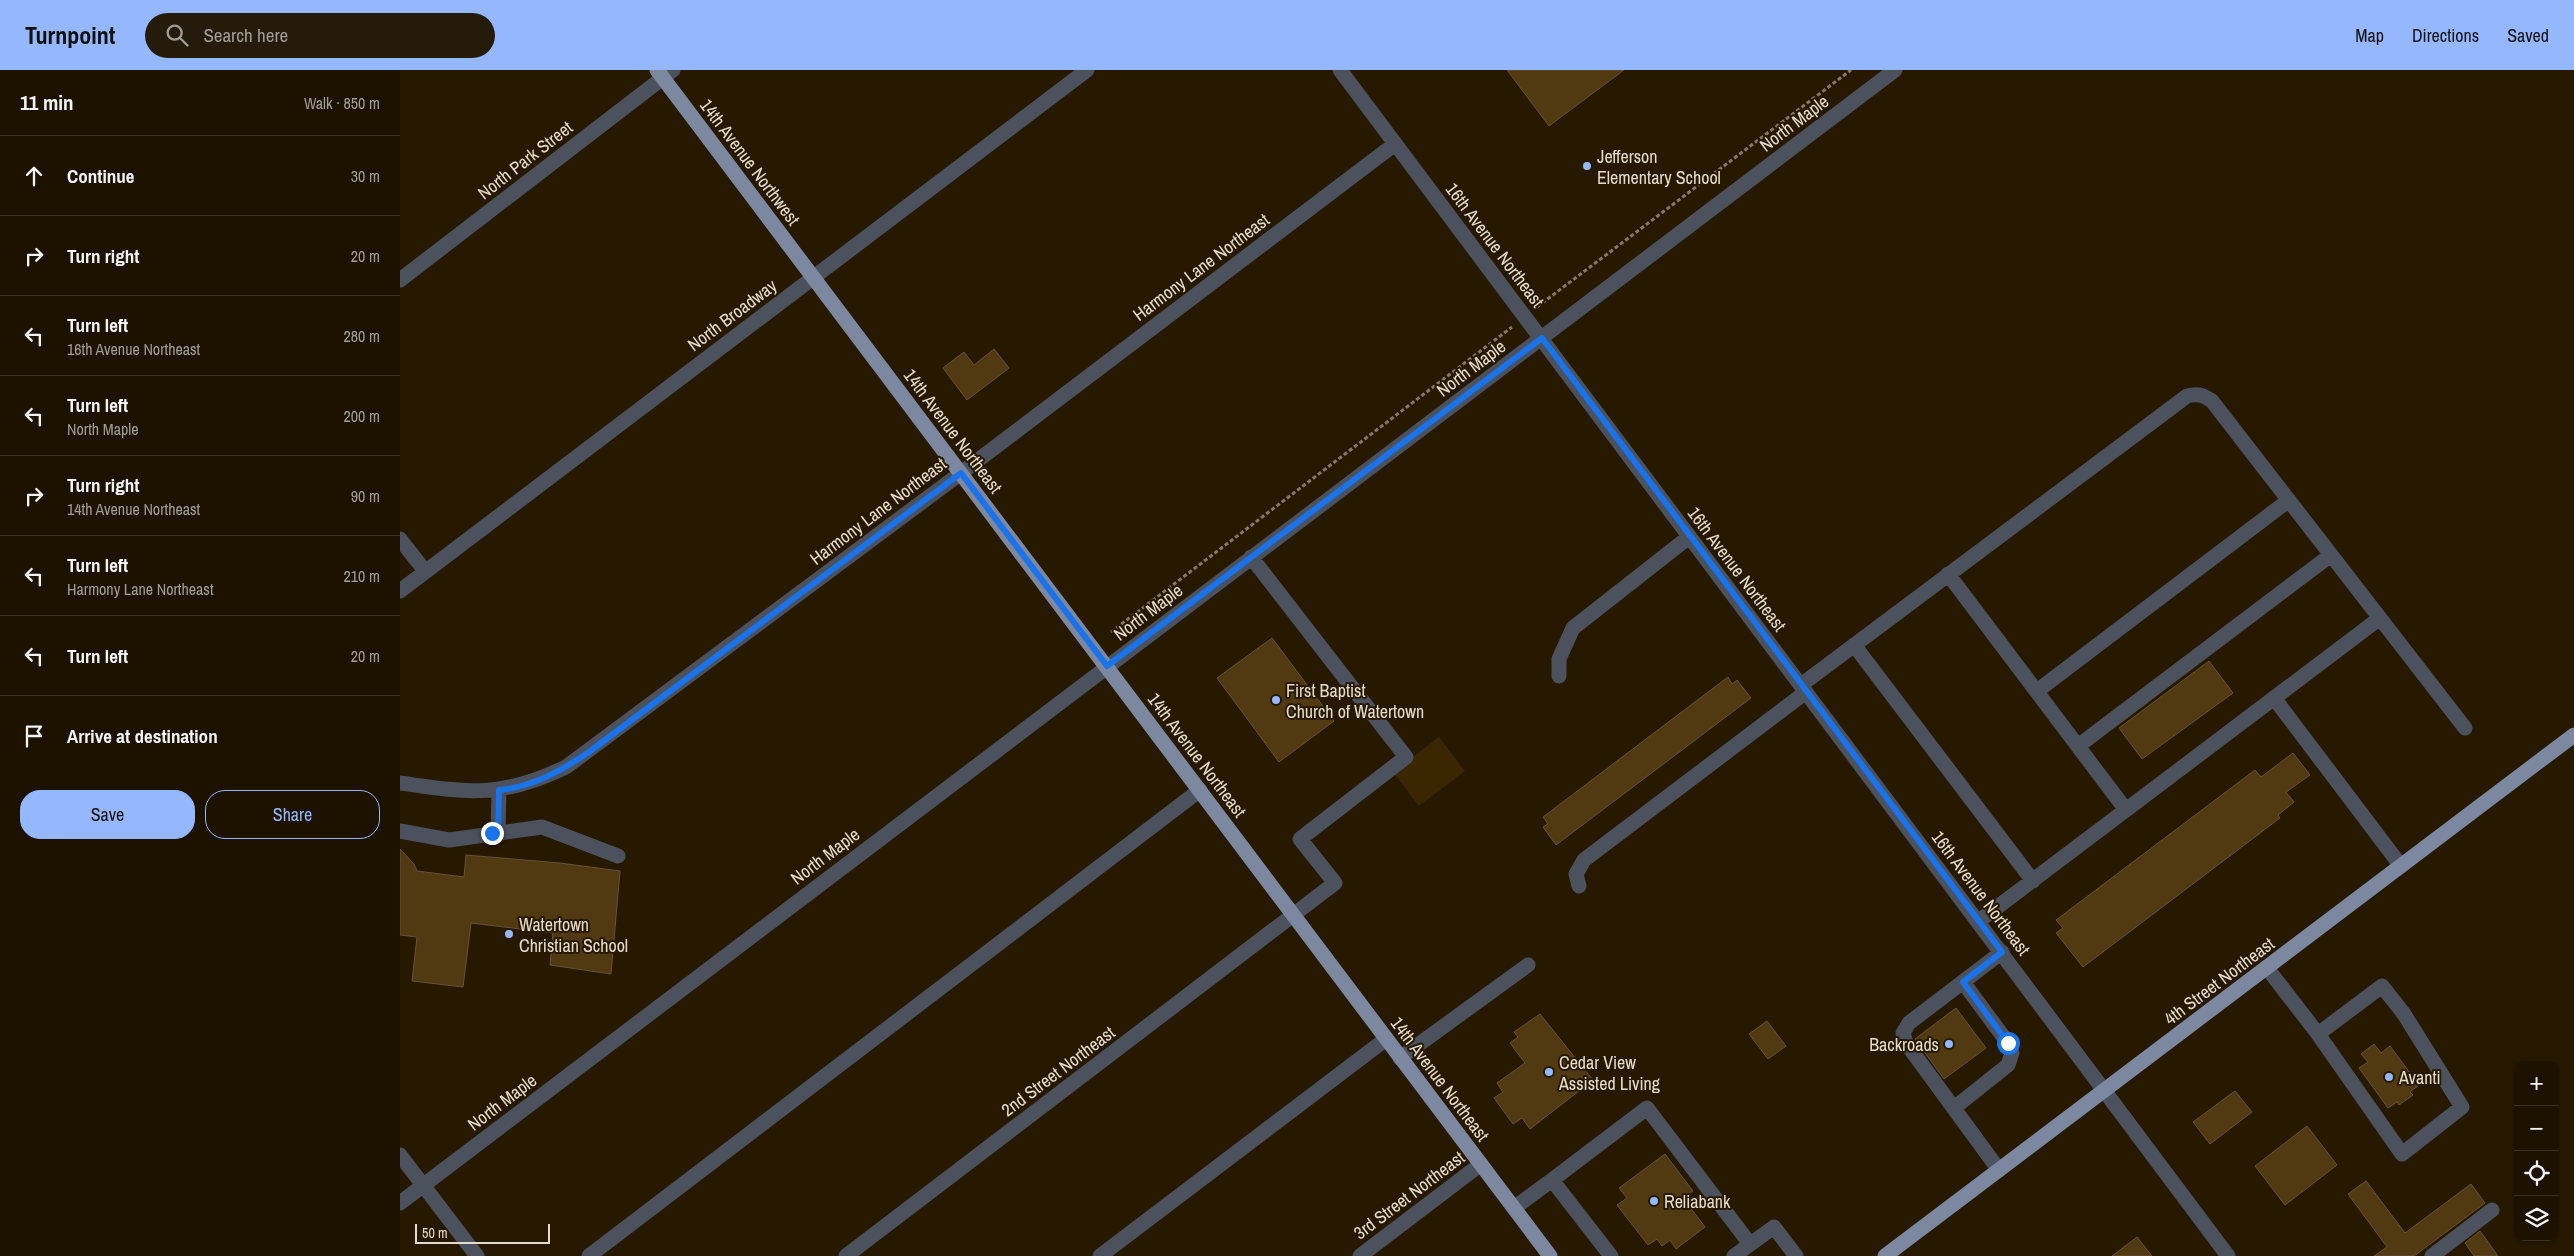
<!DOCTYPE html>
<html lang="en">
<head>
<meta charset="utf-8">
<style>
	:root { --surface:#1d1200; --page:#251b0a; --text:#f1f3f6; --muted:#a09e99; --line:#3b3222; --accent:#94b7fd }
	body { margin:0; font-family:"Archivo Narrow",sans-serif; background:var(--page); color:var(--text) }
	.controls { position:absolute; right:15px; bottom:15px; display:grid; overflow:hidden; border-radius:10px; box-shadow:0 1px 4px #0004 }
	.controls button { width:45px; height:45px; display:grid; place-items:center; padding:0; border:0; border-bottom:1px solid var(--line); background:var(--surface); color:var(--text); font:25px sans-serif }
	.scale { position:absolute; left:15px; bottom:12px; width:135px; box-sizing:border-box; padding-left:5px; border:2px solid #e5dbcc; border-top:0; font-size:14px; line-height:18px; white-space:nowrap; color:#e5dbcc; -webkit-text-stroke:4px #271800; paint-order:stroke }
	.stop { position:absolute; width:15px; height:15px; margin:-11px; border:4px solid #1a73e8; border-radius:50%; background:#fff }
	.stop.end { background:#1a73e8; border-color:#fff; box-shadow:0 1px 5px #0008 }
	.list { margin:0; padding:0; list-style:none }
	h2 { display:flex; justify-content:space-between; align-items:center; height:65px; margin:0; padding:0 20px; font-size:21px }
	h2 small { font-size:16px; font-weight:400; color:var(--muted) }
	.list li { display:grid; grid-template-columns:32px 1fr auto; gap:15px; align-items:center; box-sizing:border-box; height:80px; padding:0 20px; border-top:1px solid var(--line) }
	.list b { display:block; font-size:19px; white-space:nowrap }
	.list p { margin:0; font-size:16px; white-space:nowrap; color:var(--muted) }
	.list em { font-size:16px; font-style:normal; color:var(--muted) }
	.actions { display:flex; gap:10px; padding:15px 20px }
	.actions a { flex:1; padding:11px 0; border:1px solid var(--accent); border-radius:20px; text-align:center; font-size:18px; color:var(--accent) }
	.actions .main { background:var(--accent); color:#111 }
	.icon { flex:none; width:28px; height:28px; fill:none; stroke:currentColor; stroke-width:2; stroke-linecap:round; stroke-linejoin:round }
	.map { position:relative; flex:none; width:2174px; height:1186px; overflow:hidden }
	header { display:flex; align-items:center; gap:30px; box-sizing:border-box; height:70px; padding:0 25px; background:var(--accent); color:#111 }
	header strong { font-size:24px }
	nav { display:flex; gap:28px; margin-inline-start:auto; font-size:18px }
	.search { width:350px; height:45px; background:var(--page); display:flex; align-items:center; gap:12px; box-sizing:border-box; padding:0 18px; border-radius:28px; color:var(--muted); font-size:19px }
	main { display:flex }
	aside { flex:1; background:var(--surface) }
	.map>svg:first-child { display:block }
</style>
</head>
<body>
<header>
<strong>Turnpoint</strong>
<div class="search"><svg class="icon" aria-label="search" viewBox="0 0 24 24"><circle cx="10" cy="10" r="6"/><path d="M15 15l6 6"/></svg>Search here</div>
<nav><a>Map</a><a>Directions</a><a>Saved</a></nav>
</header>
<main>
<aside>
<h2>11 min<small>Walk · 850 m</small></h2>
<ul class="list">
<li><svg class="icon" aria-label="ahead" viewBox="0 0 24 24"><path d="M12 20V5M6 11l6-6 6 6"/></svg><div><b>Continue</b></div><em>30 m</em></li>
<li><svg class="icon" aria-label="right" viewBox="0 0 24 24"><path d="M7 20v-9h11M14 6l5 5-5 5"/></svg><div><b>Turn right</b></div><em>20 m</em></li>
<li><svg class="icon" aria-label="left" viewBox="0 0 24 24"><path d="M17 20v-9H6M10 6l-5 5 5 5"/></svg><div><b>Turn left</b><p>16th Avenue Northeast</p></div><em>280 m</em></li>
<li><svg class="icon" aria-label="left" viewBox="0 0 24 24"><path d="M17 20v-9H6M10 6l-5 5 5 5"/></svg><div><b>Turn left</b><p>North Maple</p></div><em>200 m</em></li>
<li><svg class="icon" aria-label="right" viewBox="0 0 24 24"><path d="M7 20v-9h11M14 6l5 5-5 5"/></svg><div><b>Turn right</b><p>14th Avenue Northeast</p></div><em>90 m</em></li>
<li><svg class="icon" aria-label="left" viewBox="0 0 24 24"><path d="M17 20v-9H6M10 6l-5 5 5 5"/></svg><div><b>Turn left</b><p>Harmony Lane Northeast</p></div><em>210 m</em></li>
<li><svg class="icon" aria-label="left" viewBox="0 0 24 24"><path d="M17 20v-9H6M10 6l-5 5 5 5"/></svg><div><b>Turn left</b></div><em>20 m</em></li>
<li><svg class="icon" aria-label="arrive" viewBox="0 0 24 24"><path d="M6 21V4h12l-3 4 3 4H6"/></svg><div><b>Arrive at destination</b></div></li>
</ul>
<div class="actions"><a class="main">Save</a><a>Share</a></div>
</aside>
<div class="map">
<svg width="2174" height="1186" viewBox="0 0 2174 1186">
	<rect width="100%" height="100%" fill="#271800"/>
	<!-- green -->
	<path fill="#3b2602" d="M1039,667L1065,701L1019,736L993,702Z"/>
	<!-- building -->
	<path fill="#513912" stroke="#665339" d="M1107,0H1224L1149,56Z
		M594,279L609,298L567,330L543,298L564,282L574,295Z
		M872,568L934,651L879,692L817,608Z
		M1809,591L1833,623L1742,689L1719,658Z
		M1328,607L1332,614L1337,610L1351,628L1156,775L1143,757L1148,754L1143,747Z
		M1893,683L1910,705L1886,722L1894,732L1878,745L1880,748L1683,897L1656,863L1663,858L1656,850L1855,700L1861,707Z
		M0,779L14,794L17,801L64,807L66,785L160,793L220,801L211,904L150,895L153,863L71,853L63,917L12,911L17,867L0,865Z
		M1556,938L1586,978L1544,1009L1515,969Z
		M1140,944L1193,1010L1130,1059L1122,1048L1113,1054L1094,1028L1103,1022L1097,1013L1125,993L1110,973L1118,967L1114,962Z
		M1367,951L1386,976L1368,989L1349,964Z
		M1974,974L1981,983L1990,976L2019,1015L2010,1022L2013,1025L1999,1035L1997,1032L1988,1038L1959,998L1968,992L1961,984Z
		M1835,1021L1852,1042L1810,1074L1793,1052Z
		M1907,1056L1937,1095L1885,1135L1855,1096Z
		M1265,1084L1293,1121L1283,1128L1305,1157L1276,1179L1270,1170L1262,1176L1257,1169L1248,1175L1217,1135L1227,1128L1219,1118Z
		M1966,1111L2005,1163L2071,1114L2085,1133L2014,1186H1974L1987,1177L1948,1124Z
		M2080,1161L2098,1186H2074L2065,1173Z
		M1737,1167L1752,1186H1712Z"/>
	<g fill="none" stroke-linecap="round" stroke-linejoin="round">
		<!-- path -->
		<path stroke="#857965" stroke-width="3" stroke-dasharray="4 2.5" stroke-linecap="butt" d="M1137,237L1451,0
			M711,562L1112,257"/>
		<!-- minor -->
		<path stroke="#4b515d" stroke-width="15" d="M940,0L1828,1186
			M0,210L273,0
			M0,469L25,501
			M1548,504L1726,740
			M0,521L687,0
			M1454,575L1633,811
			M1159,606V589L1173,558L1289,467
			M1401,615L1787,326C1798,323 1803,325 1812,331L2065,658
			M1637,621L1889,430
			M1874,628L2001,796
			M1678,676L1931,485
			M0,713C68,723 102,728 166,697L561,403L995,74
			M0,761L49,770L142,757L218,786
			M98,762L99,719
			M1179,816L1176,804L1184,790L1406,622
			M1579,851L1980,548
			M1867,898L1918,964L1982,916L2004,944L2062,1037L2002,1084L1918,964
			M1000,988L1128,895
			M1554,1038L1608,995L1612,983L1608,973L1563,912
			M0,1085L77,1186
			M1599,1100L1506,973L1503,963L1509,953L1602,882
			M1152,1110L1247,1038L1350,1174
			M0,1133L1495,0
			M1114,1138L1152,1110L1211,1186
			M189,1186L800,720
			M446,1186L935,813L900,769L1006,687L851,487
			M700,1186L986,969
			M960,1186L1081,1094
			M1334,1186L1374,1157L1396,1186
			M2032,1186L2092,1140"/>
		<!-- major -->
		<path stroke="#7c88a0" stroke-width="15" d="M257,0L1150,1186
			M1485,1186L2174,665"/>
	</g>
	<g fill="none" stroke-linecap="round" stroke-linejoin="round">
		<!-- route -->
		<path stroke="#1a73e8" stroke-width="6" d="M92,763L98,762L99,720C133,717 162,700 189,682L561,403L707,596L1142,268L1602,882L1563,912L1608,973"/>
	</g>
	<!-- markers -->
	<g fill="#94b7fd" stroke="#271800" stroke-width="2">
		<circle cx="1187" cy="96" r="5"/>
		<circle cx="876" cy="630" r="5"/>
		<circle cx="109" cy="864" r="5"/>
		<circle cx="1549" cy="974" r="5"/>
		<circle cx="1149" cy="1002" r="5"/>
		<circle cx="1989" cy="1007" r="5"/>
		<circle cx="1254" cy="1131" r="5"/>
	</g>
	<g text-anchor="middle" dominant-baseline="central" stroke-width="4" stroke-linejoin="round" paint-order="stroke">
		<!-- street labels -->
		<g font-size="18" fill="#e5dbcc" stroke="#271800">
			<text transform="translate(1394 53) rotate(-37)">North Maple</text>
			<text transform="translate(125 90) rotate(-38)">North Park Street</text>
			<text transform="translate(350 92) rotate(53)">14th Avenue Northwest</text>
			<text transform="translate(1095 175) rotate(53)">16th Avenue Northeast</text>
			<text transform="translate(801 197) rotate(-37)">Harmony Lane Northeast</text>
			<text transform="translate(332 245) rotate(-37)">North Broadway</text>
			<text transform="translate(1071 298) rotate(-37)">North Maple</text>
			<text transform="translate(553 361) rotate(53)">14th Avenue Northeast</text>
			<text transform="translate(478 441) rotate(-37)">Harmony Lane Northeast</text>
			<text transform="translate(1337 499) rotate(53)">16th Avenue Northeast</text>
			<text transform="translate(748 542) rotate(-37)">North Maple</text>
			<text transform="translate(797 685) rotate(53)">14th Avenue Northeast</text>
			<text transform="translate(425 786) rotate(-37)">North Maple</text>
			<text transform="translate(1581 823) rotate(53)">16th Avenue Northeast</text>
			<text transform="translate(1819 911) rotate(-37)">4th Street Northeast</text>
			<text transform="translate(658 1001) rotate(-37)">2nd Street Northeast</text>
			<text transform="translate(1040 1009) rotate(53)">14th Avenue Northeast</text>
			<text transform="translate(102 1032) rotate(-37)">North Maple</text>
			<text transform="translate(1009 1125) rotate(-37)">3rd Street Northeast</text>
		</g>
		<!-- poi labels -->
		<g font-size="18" fill="#e5dbcc" stroke="#271800" text-anchor="start">
			<text x="1197" y="86">Jefferson<tspan x="1197" dy="21">Elementary School</tspan></text>
			<text x="886" y="620">First Baptist<tspan x="886" dy="21">Church of Watertown</tspan></text>
			<text x="119" y="854">Watertown<tspan x="119" dy="21">Christian School</tspan></text>
			<text x="1539" y="974" text-anchor="end">Backroads</text>
			<text x="1159" y="992">Cedar View<tspan x="1159" dy="21">Assisted Living</tspan></text>
			<text x="1999" y="1007">Avanti</text>
			<text x="1264" y="1131">Reliabank</text>
		</g>
	</g>
</svg>
<div class="controls">
<button>+</button>
<button>−</button>
<button><svg class="icon" aria-label="locate" viewBox="0 0 24 24"><circle cx="12" cy="12" r="6"/><path d="M12 2v4M12 18v4M2 12h4M18 12h4"/></svg></button>
<button><svg class="icon" aria-label="layers" viewBox="0 0 24 24"><path d="M12 4l9 5-9 5-9-5zM3 14l9 5 9-5"/></svg></button>
</div>
<div class="scale">50 m</div>
<div class="stop" style="left:1608px;top:973px"></div>
<div class="stop end" style="left:92px;top:763px"></div>
</div>
</main>
</body>
</html>
